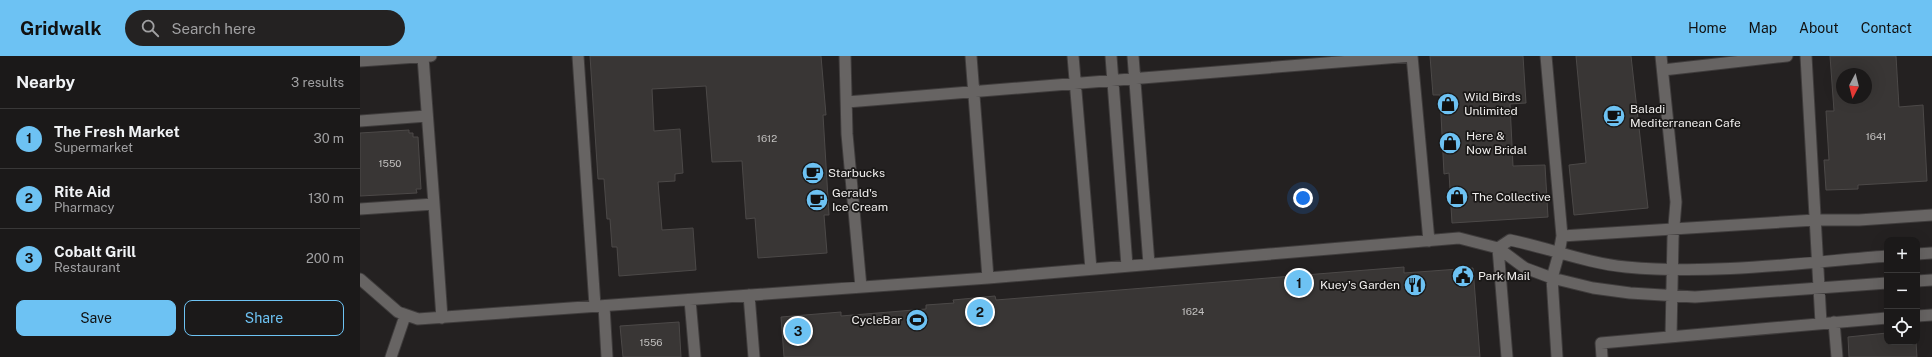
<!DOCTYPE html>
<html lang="en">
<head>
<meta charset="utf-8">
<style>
	:root { --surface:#1b1919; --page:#242222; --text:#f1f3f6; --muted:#a0a0a2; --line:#393838; --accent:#6dc2f3 }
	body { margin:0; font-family:"Public Sans",sans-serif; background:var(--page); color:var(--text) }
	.controls { position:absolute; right:12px; bottom:12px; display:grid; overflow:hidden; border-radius:8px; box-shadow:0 4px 16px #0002 }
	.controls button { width:36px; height:36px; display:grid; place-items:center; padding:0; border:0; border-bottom:1px solid var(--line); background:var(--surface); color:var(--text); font:20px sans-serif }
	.compass { position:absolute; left:1476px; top:12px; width:36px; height:36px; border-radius:50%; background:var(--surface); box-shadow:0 4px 16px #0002; rotate:187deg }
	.you { position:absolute; left:943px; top:142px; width:14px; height:14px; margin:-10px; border:3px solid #fff; border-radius:50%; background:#1a73e8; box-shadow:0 0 0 6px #1a73e833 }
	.badge { display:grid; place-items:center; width:26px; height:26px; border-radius:50%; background:var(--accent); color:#111; font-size:13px; font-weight:700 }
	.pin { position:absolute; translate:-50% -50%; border:2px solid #fff; box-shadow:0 1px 4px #0006 }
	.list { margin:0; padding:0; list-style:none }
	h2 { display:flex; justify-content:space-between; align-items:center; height:52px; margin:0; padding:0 16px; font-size:17px }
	h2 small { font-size:13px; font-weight:400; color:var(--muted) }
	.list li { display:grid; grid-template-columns:26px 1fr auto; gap:12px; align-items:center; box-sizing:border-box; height:60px; padding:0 16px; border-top:1px solid var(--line) }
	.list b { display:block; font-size:15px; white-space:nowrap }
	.list p { margin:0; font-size:13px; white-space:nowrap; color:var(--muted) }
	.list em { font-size:13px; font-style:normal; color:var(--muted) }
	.actions { display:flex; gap:8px; padding:12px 16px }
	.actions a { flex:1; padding:9px 0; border:1px solid var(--accent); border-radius:8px; text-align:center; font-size:14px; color:var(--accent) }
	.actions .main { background:var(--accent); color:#111 }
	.icon { flex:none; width:22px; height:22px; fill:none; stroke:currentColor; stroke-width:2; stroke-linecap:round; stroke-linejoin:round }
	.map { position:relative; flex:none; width:1572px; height:301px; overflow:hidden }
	header { display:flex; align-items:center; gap:24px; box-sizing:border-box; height:56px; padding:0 20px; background:var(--accent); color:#111 }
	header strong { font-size:19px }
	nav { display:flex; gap:22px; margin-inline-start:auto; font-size:14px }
	.search { width:280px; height:36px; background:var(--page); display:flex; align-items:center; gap:10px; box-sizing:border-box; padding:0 14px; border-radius:22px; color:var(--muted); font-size:15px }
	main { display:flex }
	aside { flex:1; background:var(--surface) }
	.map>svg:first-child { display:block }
</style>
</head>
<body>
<header>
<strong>Gridwalk</strong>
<div class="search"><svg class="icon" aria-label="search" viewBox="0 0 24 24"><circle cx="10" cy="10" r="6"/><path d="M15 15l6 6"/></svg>Search here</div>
<nav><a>Home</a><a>Map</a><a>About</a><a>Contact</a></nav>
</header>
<main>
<aside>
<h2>Nearby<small>3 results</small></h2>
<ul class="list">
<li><span class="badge">1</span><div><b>The Fresh Market</b><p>Supermarket</p></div><em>30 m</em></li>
<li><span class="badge">2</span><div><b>Rite Aid</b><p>Pharmacy</p></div><em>130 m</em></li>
<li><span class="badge">3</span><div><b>Cobalt Grill</b><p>Restaurant</p></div><em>200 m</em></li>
</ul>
<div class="actions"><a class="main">Save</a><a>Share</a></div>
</aside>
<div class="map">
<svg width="1572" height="301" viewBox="0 0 1572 301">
	<rect width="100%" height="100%" fill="#242121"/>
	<!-- building -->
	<path fill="#393635" stroke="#4c4948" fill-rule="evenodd" d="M230,0H461L466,59H463L469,159H464L467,197L398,202L395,162L386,163L382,105L352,106L346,30L292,33L294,75L320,73L323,117L315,118V125L298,126L302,174L333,172L336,214L259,220L257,191H252L250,163H247L244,123H238Z
		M1070,0H1163L1166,47L1150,48L1153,110L1185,109L1188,161L1092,167L1089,117L1084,118L1080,39H1073Z
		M1216,0H1271L1288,152L1214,159L1209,109L1226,107Z
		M1470,0H1536L1539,51L1563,49L1567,125L1498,129V133L1466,134L1464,104H1469L1466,55H1474ZM1482,18H1506V42H1482Z
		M49,74V77H53V81H58L61,133H56L57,137L0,140V77Z
		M1044,211V217L1113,212L1120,301H424L421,261L481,256V260L566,253V249L594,247L593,244L635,240L636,244Z
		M319,266L321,301H263L260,270Z
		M1527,277V286H1556L1557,301H1489L1488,281Z"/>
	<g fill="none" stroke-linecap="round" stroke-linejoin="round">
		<!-- lane casing -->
		<g stroke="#3f3c3c" stroke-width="13">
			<path id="lane" d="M218,0L235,250
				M485,0L487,78L501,231
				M611,0L628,222
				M713,0L731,213
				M751,0L767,210
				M773,0L789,208
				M1052,0L1069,185
				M1186,0L1202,180L1199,197L1192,222L1197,301
				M1301,0L1316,146L1313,182L1311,280
				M1446,0L1461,267
				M0,5L71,0
				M1303,14L1427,0
				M487,46L1052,0
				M0,65L67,60
				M74,148L82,262
				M0,153L74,148L63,1
				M1202,180L1455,164H1499L1572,159
				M1138,192L1150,184C1189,192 1226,207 1266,211C1353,219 1440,207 1527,200
				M1138,192L1147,301
				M1557,198L1572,197
				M0,223L38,256L58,263L628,222L1099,182L1138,192L1165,212L1192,222L1233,232L1270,237L1335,241L1527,227
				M1557,225L1572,224
				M389,239L394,301
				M330,244L335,301
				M244,250L247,301
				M1557,260L1572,259
				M1474,266L1477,301
				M31,301L45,260
				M1242,301L1241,287L1527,262"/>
		</g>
		<!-- lane -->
		<use href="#lane" stroke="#676463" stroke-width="11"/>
	</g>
	<!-- icons -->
	<defs>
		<g id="shop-disc" transform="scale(1.15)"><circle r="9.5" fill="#6dc2f3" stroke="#1a1817"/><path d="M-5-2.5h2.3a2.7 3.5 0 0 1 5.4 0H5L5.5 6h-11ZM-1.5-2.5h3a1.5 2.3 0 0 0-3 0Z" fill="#111"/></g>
		<g id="cafe-disc" transform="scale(1.15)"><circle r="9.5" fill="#6dc2f3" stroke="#1a1817"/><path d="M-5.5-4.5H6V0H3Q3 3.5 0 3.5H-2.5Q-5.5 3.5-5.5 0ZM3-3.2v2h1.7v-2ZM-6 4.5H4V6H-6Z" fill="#111"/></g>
		<g id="civic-disc" transform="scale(1.15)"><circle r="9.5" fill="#6dc2f3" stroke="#1a1817"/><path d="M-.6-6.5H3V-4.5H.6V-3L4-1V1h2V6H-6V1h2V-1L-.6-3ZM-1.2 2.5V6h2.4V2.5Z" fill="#111"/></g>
		<g id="restaurant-disc" transform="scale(1.15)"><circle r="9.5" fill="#6dc2f3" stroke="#1a1817"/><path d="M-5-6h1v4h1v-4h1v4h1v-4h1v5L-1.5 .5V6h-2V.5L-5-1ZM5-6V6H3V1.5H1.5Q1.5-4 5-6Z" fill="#111"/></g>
		<g id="stadium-disc" transform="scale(1.15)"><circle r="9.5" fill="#6dc2f3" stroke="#1a1817"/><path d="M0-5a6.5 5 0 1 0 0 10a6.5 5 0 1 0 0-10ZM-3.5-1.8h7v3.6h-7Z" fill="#111"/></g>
	</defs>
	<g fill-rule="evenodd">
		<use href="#shop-disc" x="1088" y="48"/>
		<use href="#cafe-disc" x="1254" y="60"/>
		<use href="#shop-disc" x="1090" y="87"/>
		<use href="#cafe-disc" x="453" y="117"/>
		<use href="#shop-disc" x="1097" y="141"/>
		<use href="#cafe-disc" x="457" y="144"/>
		<use href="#civic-disc" x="1103" y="220"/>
		<use href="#restaurant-disc" x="1055" y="229"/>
		<use href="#stadium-disc" x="557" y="264"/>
	</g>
	<g text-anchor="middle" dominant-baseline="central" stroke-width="3.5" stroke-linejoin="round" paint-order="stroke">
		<!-- number labels -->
		<g font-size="10" fill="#c2c0bf">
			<text x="1516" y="80">1641</text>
			<text x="407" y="82">1612</text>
			<text x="30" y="107">1550</text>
			<text x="833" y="255">1624</text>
			<text x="291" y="286">1556</text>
		</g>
		<!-- poi labels -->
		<g font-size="12" fill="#f0eeed" stroke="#1a1817" text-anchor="start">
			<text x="1104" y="41">Wild Birds<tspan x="1104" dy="14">Unlimited</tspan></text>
			<text x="1270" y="53">Baladi<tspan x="1270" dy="14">Mediterranean Cafe</tspan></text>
			<text x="1106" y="80">Here &amp;<tspan x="1106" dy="14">Now Bridal</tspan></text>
			<text x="468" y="117">Starbucks</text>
			<text x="472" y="137">Gerald's<tspan x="472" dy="14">Ice Cream</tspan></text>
			<text x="1112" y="141">The Collective</text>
			<text x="1118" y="220">Park Mail</text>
			<text x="1040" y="229" text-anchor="end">Kuey's Garden</text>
			<text x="542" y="264" text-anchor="end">CycleBar</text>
		</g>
	</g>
</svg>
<div class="controls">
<button>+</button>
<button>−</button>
<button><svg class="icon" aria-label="locate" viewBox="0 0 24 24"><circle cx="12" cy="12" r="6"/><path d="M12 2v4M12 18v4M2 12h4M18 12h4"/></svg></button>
</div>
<svg class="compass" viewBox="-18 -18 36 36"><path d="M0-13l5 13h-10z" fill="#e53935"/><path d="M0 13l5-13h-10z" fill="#a0a0a2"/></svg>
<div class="you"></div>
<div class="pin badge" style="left:939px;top:227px">1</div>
<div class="pin badge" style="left:620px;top:256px">2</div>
<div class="pin badge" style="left:438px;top:275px">3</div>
</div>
</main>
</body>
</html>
